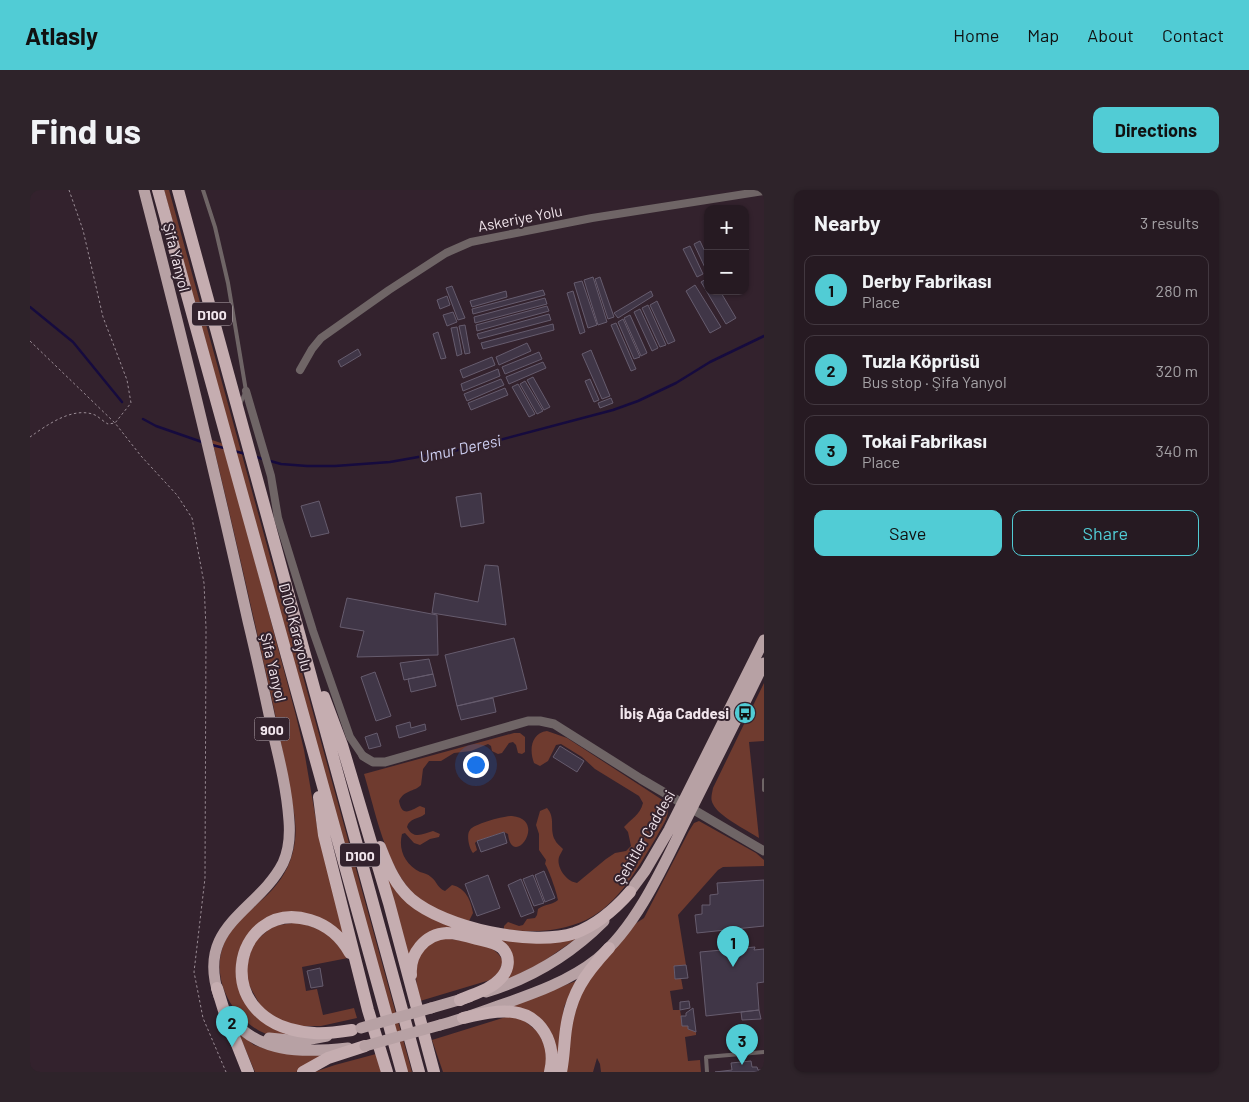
<!DOCTYPE html>
<html lang="en">
<head>
<meta charset="utf-8">
<style>
	:root { --surface:#261a22; --page:#2e232a; --text:#f1f3f6; --muted:#a4a1a5; --line:#423840; --accent:#51ccd5 }
	body { margin:0; font-family:Barlow,sans-serif; background:var(--page); color:var(--text) }
	.controls { position:absolute; right:15px; top:15px; display:grid; overflow:hidden; border-radius:10px; box-shadow:0 1px 4px #0004 }
	.controls button { width:45px; height:45px; display:grid; place-items:center; padding:0; border:0; border-bottom:1px solid var(--line); background:var(--surface); color:var(--text); font:25px sans-serif }
	.you { position:absolute; left:445px; top:574px; width:18px; height:18px; margin:-12px; border:4px solid #fff; border-radius:50%; background:#1a73e8; box-shadow:0 0 0 8px #1a73e833 }
	.badge { display:grid; place-items:center; width:32px; height:32px; border-radius:50%; background:var(--accent); color:#111; font-size:16px; font-weight:700 }
	.pin { position:absolute; translate:-50% -41px; filter:drop-shadow(0 1px 2px #0008) }
	.pin::after { content:''; position:absolute; top:26px; width:18px; height:15px; background:inherit; clip-path:polygon(0 0,100% 0,50% 100%) }
	.list { margin:0; padding:0; list-style:none }
	h2 { display:flex; justify-content:space-between; align-items:center; height:65px; margin:0; padding:0 20px; font-size:21px }
	h2 small { font-size:16px; font-weight:400; color:var(--muted) }
	.list li { display:grid; grid-template-columns:32px 1fr auto; gap:15px; align-items:center; box-sizing:border-box; height:70px; margin:0 10px 10px; padding:0 10px; border:1px solid var(--line); border-radius:10px }
	.list b { display:block; font-size:19px; white-space:nowrap }
	.list p { margin:0; font-size:16px; white-space:nowrap; color:var(--muted) }
	.list em { font-size:16px; font-style:normal; color:var(--muted) }
	.actions { display:flex; gap:10px; padding:15px 20px }
	.actions a { flex:1; padding:11px 0; border:1px solid var(--accent); border-radius:10px; text-align:center; font-size:18px; color:var(--accent) }
	.actions .main { background:var(--accent); color:#111 }
	.map { position:relative; flex:none; width:734px; height:882px; overflow:hidden; border-radius:10px }
	header { display:flex; align-items:center; gap:30px; box-sizing:border-box; height:70px; padding:0 25px; background:var(--accent); color:#111 }
	header strong { font-size:24px }
	nav { display:flex; gap:28px; margin-inline-start:auto; font-size:18px }
	.intro { display:flex; align-items:center; justify-content:space-between; box-sizing:border-box; height:120px; padding:0 30px }
	h1 { margin:0; font-size:35px }
	.button { padding:12px 22px; border-radius:10px; background:var(--accent); color:#111; font-size:18px; font-weight:700 }
	main { display:flex; gap:30px; padding:0 30px }
	aside { flex:1; background:var(--surface); border-radius:10px; box-shadow:0 1px 4px #0004 }
	.map>svg:first-child { display:block }
</style>
</head>
<body>
<header>
<strong>Atlasly</strong>
<nav><a>Home</a><a>Map</a><a>About</a><a>Contact</a></nav>
</header>
<div class="intro"><h1>Find us</h1><a class="button">Directions</a></div>
<main>
<div class="map">
<svg width="734" height="882" viewBox="0 0 734 882">
	<rect width="100%" height="100%" fill="#33222d"/>
	<!-- green -->
	<path fill="#6f3b2f" d="M134,0H139L382,882H376Z
		M182,250L194,254L266,526L274,560L288,642L318,751L278,724L265,722L254,724L243,727L206,775V785L210,800L272,844C264,845 254,848 246,847C217,841 193,812 190,783C186,742 218,725 242,700C255,686 263,669 265,650C267,633 263,617 260,601C255,574 250,546 244,519C224,429 204,340 182,250Z
		M734,493V551L719,552L729,648C717,640 688,626 683,614C680,609 682,604 683,598Z
		M517,541L537,548L631,609C634,611 637,614 638,618C639,628 631,638 627,646C609,676 589,714 556,730C530,742 502,743 474,739V736L478,732L489,736L493,735L497,729L505,728L507,725L508,719C514,714 523,715 528,710C527,703 519,680 515,674L516,670L509,660V644L506,635L510,621L517,618C526,628 519,639 525,650C526,653 530,656 533,659C532,662 530,664 529,667C526,678 537,692 547,693L576,669L585,663L596,661L601,656L598,642L594,637C601,629 610,625 613,613L609,606L565,579L552,567L531,554L526,555L518,571L510,576L504,573C499,560 501,543 517,541Z
		M484,543H490L495,547V562L492,564L488,563L486,555L483,552L479,553L472,563L468,564L462,561L461,556L458,554L441,561L424,563L411,571H399L393,579L391,595C384,602 374,600 369,611C372,628 381,620 390,616L395,618V624C389,629 379,628 377,637C383,650 393,644 403,641L410,644L409,647L400,649L390,655L384,653L375,643L372,644C368,660 375,674 390,682C393,683 398,684 401,687C407,691 407,698 415,701L422,695C436,698 441,711 443,723L439,731C425,727 411,722 399,716C358,692 347,626 334,584Z
		M482,626C519,630 482,680 478,644L474,642L447,651L445,653L447,660L443,663C439,659 436,644 440,640C444,634 474,626 482,626Z
		M669,631L726,663L734,670V676L693,677L688,680L648,725L656,775L644,777L645,789L651,788L653,799L640,801L643,820H650L653,836H658V839L666,842V845L655,847L658,871L670,870L671,882H571L570,874L567,868L563,882H536L538,847L553,795L605,734L614,728L659,641L664,633Z
		M352,676L366,700L442,742L553,744L511,773L475,791L482,767L421,739L378,771Z
		M269,732L298,743L318,768L272,777L276,801L287,799L293,825L324,818L327,828L291,836H270L252,831L234,822L214,786L223,753L243,736Z
		M415,748C435,752 464,751 473,771L469,782L460,790L390,811C386,795 381,768 396,756C401,752 409,750 415,748Z
		M546,791L534,817L529,867L523,852L478,817Z
		M479,826L491,828L508,842L517,860L516,882H413L402,850Z
		M208,842L224,855L233,858L290,865V867L266,882H225Z
		M346,864L351,882H284L305,875Z"/>
	<g fill="none" stroke-linecap="round" stroke-linejoin="round">
		<!-- stream -->
		<path stroke="#160b3e" stroke-width="2.5" d="M0,117L43,152L92,212
			M113,229L126,236L172,252
			M182,255L194,258
			M204,261L216,264
			M226,267L251,274L277,276H305L360,272L439,258L583,220L608,211L646,193L680,172L734,146"/>
	</g>
	<!-- building -->
	<path fill="#403647" stroke="#665c6e" d="M670,51L678,68L677,82L664,54Z
		M660,56L673,84L667,87L653,59Z
		M563,87L577,132L568,135L554,90Z
		M570,87L584,127L578,129L565,89Z
		M678,88V101H690L706,128L696,134L671,92Z
		M552,91L567,135L558,138L544,93Z
		M665,95L691,137L680,143L656,101Z
		M422,96L435,128L428,130L416,98Z
		M513,100L515,105L443,124L442,119Z
		M476,101L477,107L442,117L440,111Z
		M543,101L555,142L550,144L537,103Z
		M621,101L623,106L588,128L584,123Z
		M417,106L420,115L410,119L407,110Z
		M515,108L517,114L445,133L444,127Z
		M627,111L645,151L638,154L620,115Z
		M618,115L636,155L630,157L612,118Z
		M517,116L519,121L447,141L446,135Z
		M610,119L628,158L622,161L604,122Z
		M423,122L427,132L417,136L413,125Z
		M519,124L521,130L449,149L447,144Z
		M600,125L617,163L611,166L594,128Z
		M593,129L610,167L604,169L588,132Z
		M586,133L606,179L601,181L581,135Z
		M523,134L524,140L453,159L451,153Z
		M435,135L440,163L435,164L429,136Z
		M427,137L432,164L427,166L421,138Z
		M408,142L416,168L411,169L403,144Z
		M497,153L501,161L469,175L466,167Z
		M328,159L331,165L311,177L308,171Z
		M561,160L580,206L572,209L552,164Z
		M509,162L512,169L475,184L472,177Z
		M462,167L465,175L433,188L430,180Z
		M513,172L516,178L479,194L476,187Z
		M468,179L470,186L433,201L431,194Z
		M503,187L520,217L514,220L497,190Z
		M471,189L474,195L437,211L434,204Z
		M560,189L569,210L564,212L555,191Z
		M495,191L513,221L507,224L490,194Z
		M488,194L505,224L499,227L482,197Z
		M475,198L478,205L441,220L438,213Z
		M581,208L583,213L570,218L568,213Z
		M451,303L454,333L431,337L426,307Z
		M289,311L299,343L281,347L271,316Z
		M455,375L468,376L476,435L402,423L405,403L448,412Z
		M317,408L407,425L408,465L327,467L334,441L310,437Z
		M484,448L497,499L427,516L415,465Z
		M399,469L403,484L374,490L370,473Z
		M345,482L361,526L346,531L331,487Z
		M403,484L406,496L381,502L378,489Z
		M463,508L466,522L431,530L427,516Z
		M380,532L381,538L395,534L396,540L369,548L366,536Z
		M347,543L351,556L339,559L335,547Z
		M530,556L554,571L547,582L523,567Z
		M474,642L477,653L451,662L447,651Z
		M514,681L525,708L515,712L505,685Z
		M458,685L470,718L447,726L435,694Z
		M503,685L514,713L504,716L493,689Z
		M491,689L504,722L491,727L478,695Z
		M734,690V736L667,743L665,725L672,724V715H680V705L688,704L687,693Z
		M725,757L724,760L734,759V792L727,793L729,820L676,826L670,762Z
		M656,775L658,788L645,789L644,776Z
		M290,778L293,796L281,798L277,781Z
		M659,811L660,818L650,820V812Z
		M663,818L666,842L658,839V836H652L651,826H656V823Z
		M729,820L731,829L712,830L711,822Z
		M721,871L722,877H727L728,880H734V882H685L702,880L701,873Z"/>
	<g fill="none" stroke-linecap="round" stroke-linejoin="round">
		<!-- path -->
		<path stroke="#9a8c95" stroke-width="1" stroke-dasharray="2.5 2.5" stroke-linecap="butt" d="M0,151L85,233L111,266L147,305L162,328L174,393L176,438L175,688L164,782L173,828L196,882
			M0,247C17,235 43,216 65,225C69,227 74,232 78,234L85,233L101,213L97,190L73,127L53,40L39,0"/>
		<!-- service -->
		<path stroke="#6f6566" stroke-width="4" d="M173,0L185,37L198,93L216,201L210,214
			M734,590V600
			M677,882L676,867L734,862"/>
		<!-- minor -->
		<path stroke="#6f6566" stroke-width="8" d="M270,180L282,159L291,148L359,100L416,63L441,52L562,28L734,1
			M216,201L241,286L248,328L283,441L320,547L333,566"/>
		<!-- tertiary -->
		<path stroke="#6f6566" stroke-width="9" d="M333,566L343,572H355L498,531H510L524,534L611,589L734,661"/>
		<!-- primary -->
		<path stroke="#b7a1a4" stroke-width="11" d="M114,0C151,143 186,286 218,431C227,468 235,505 243,543C250,572 257,601 259,631C260,644 259,660 253,673C228,722 165,735 189,806
			M595,708L615,681L639,640L734,450
			M456,802C502,788 540,765 574,731
			M401,818L439,807
			M197,823C225,864 273,863 318,858
			M410,835C430,830 449,823 468,816C502,804 538,792 567,769C610,734 638,665 663,616C687,568 711,521 734,473
			M239,848L270,851L297,846"/>
		<!-- trunk -->
		<path stroke="#c5adb0" stroke-width="12" d="M128,0L372,882
			M148,0L389,882
			M294,507L312,555L359,713L404,882
			M289,607L294,645L338,820L357,882
			M350,657C358,677 365,695 381,709C415,738 503,757 545,743C567,735 585,719 600,702
			M320,763C311,747 297,735 280,730C202,707 175,836 284,843C297,844 309,842 322,840
			M381,785C379,764 395,744 417,743C427,743 437,746 447,749C455,751 465,752 472,758C481,767 479,780 470,789C460,800 443,804 430,810
			M187,798L195,824L218,882
			M433,828C464,821 500,812 517,847C522,858 523,870 520,882
			M273,882L298,868L335,856
			M531,882C534,868 534,853 536,839C541,803 555,784 579,758"/>
		<!-- primary-bridge -->
		<path stroke="#b7a1a4" stroke-width="11" d="M331,838L401,818
			M335,856L410,835"/>
	</g>
	<!-- icons -->
	<defs>
		<g id="bus-disc" transform="scale(1.125)"><circle r="9.5" fill="#51ccd5" stroke="#33222d"/><path d="M-5-6H5V4H4V6H2V4H-2V6H-4V4H-5ZM-3.5-4V0h7V-4ZM-3.5 1.2v1.5H-2V1.2ZM2 1.2v1.5H3.5V1.2Z" fill="#111"/></g>
	</defs>
	<g fill-rule="evenodd">
		<use href="#bus-disc" x="715" y="523"/>
	</g>
	<g text-anchor="middle" dominant-baseline="central" stroke-width="4" stroke-linejoin="round" paint-order="stroke">
		<!-- shield labels -->
		<g fill="#33222d" stroke="#b9abb3" stroke-width="1">
			<rect x="162" y="112.5" width="40" height="23" rx="4"/>
			<rect x="224.5" y="527.5" width="35" height="23" rx="4"/>
			<rect x="310" y="653.5" width="40" height="23" rx="4"/>
		</g>
		<g font-size="14" font-weight="bold" fill="#f2e6ed">
			<text x="182" y="124">D100</text>
			<text x="242" y="539">900</text>
			<text x="330" y="665">D100</text>
		</g>
		<!-- street labels -->
		<g font-size="15" fill="#f2e6ed" stroke="#33222d">
			<text transform="translate(490 28) rotate(-11)">Askeriye Yolu</text>
			<text transform="translate(147 67) rotate(76)">Şifa Yanyol</text>
			<text transform="translate(266 437) rotate(75)">D100 Karayolu</text>
			<text transform="translate(244 477) rotate(77)">Şifa Yanyol</text>
			<text transform="translate(614 647) rotate(-60)">Şehitler Caddesi</text>
		</g>
		<!-- poi labels -->
		<g font-size="15" font-weight="bold" fill="#f2e6ed" stroke="#33222d" text-anchor="end">
			<text x="699" y="523">İbiş Ağa Caddesi</text>
		</g>
		<!-- water labels -->
		<g font-size="16" font-style="italic" fill="#cecff2" stroke="#33222d">
			<text transform="translate(430 258) rotate(-12)">Umur Deresi</text>
		</g>
	</g>
</svg>
<div class="controls">
<button>+</button>
<button>−</button>
</div>
<div class="you"></div>
<div class="pin badge" style="left:703px;top:777px">1</div>
<div class="pin badge" style="left:202px;top:857px">2</div>
<div class="pin badge" style="left:712px;top:875px">3</div>
</div>
<aside>
<h2>Nearby<small>3 results</small></h2>
<ul class="list">
<li><span class="badge">1</span><div><b>Derby Fabrikası</b><p>Place</p></div><em>280 m</em></li>
<li><span class="badge">2</span><div><b>Tuzla Köprüsü</b><p>Bus stop · Şifa Yanyol</p></div><em>320 m</em></li>
<li><span class="badge">3</span><div><b>Tokai Fabrikası</b><p>Place</p></div><em>340 m</em></li>
</ul>
<div class="actions"><a class="main">Save</a><a>Share</a></div>
</aside>
</main>
</body>
</html>
